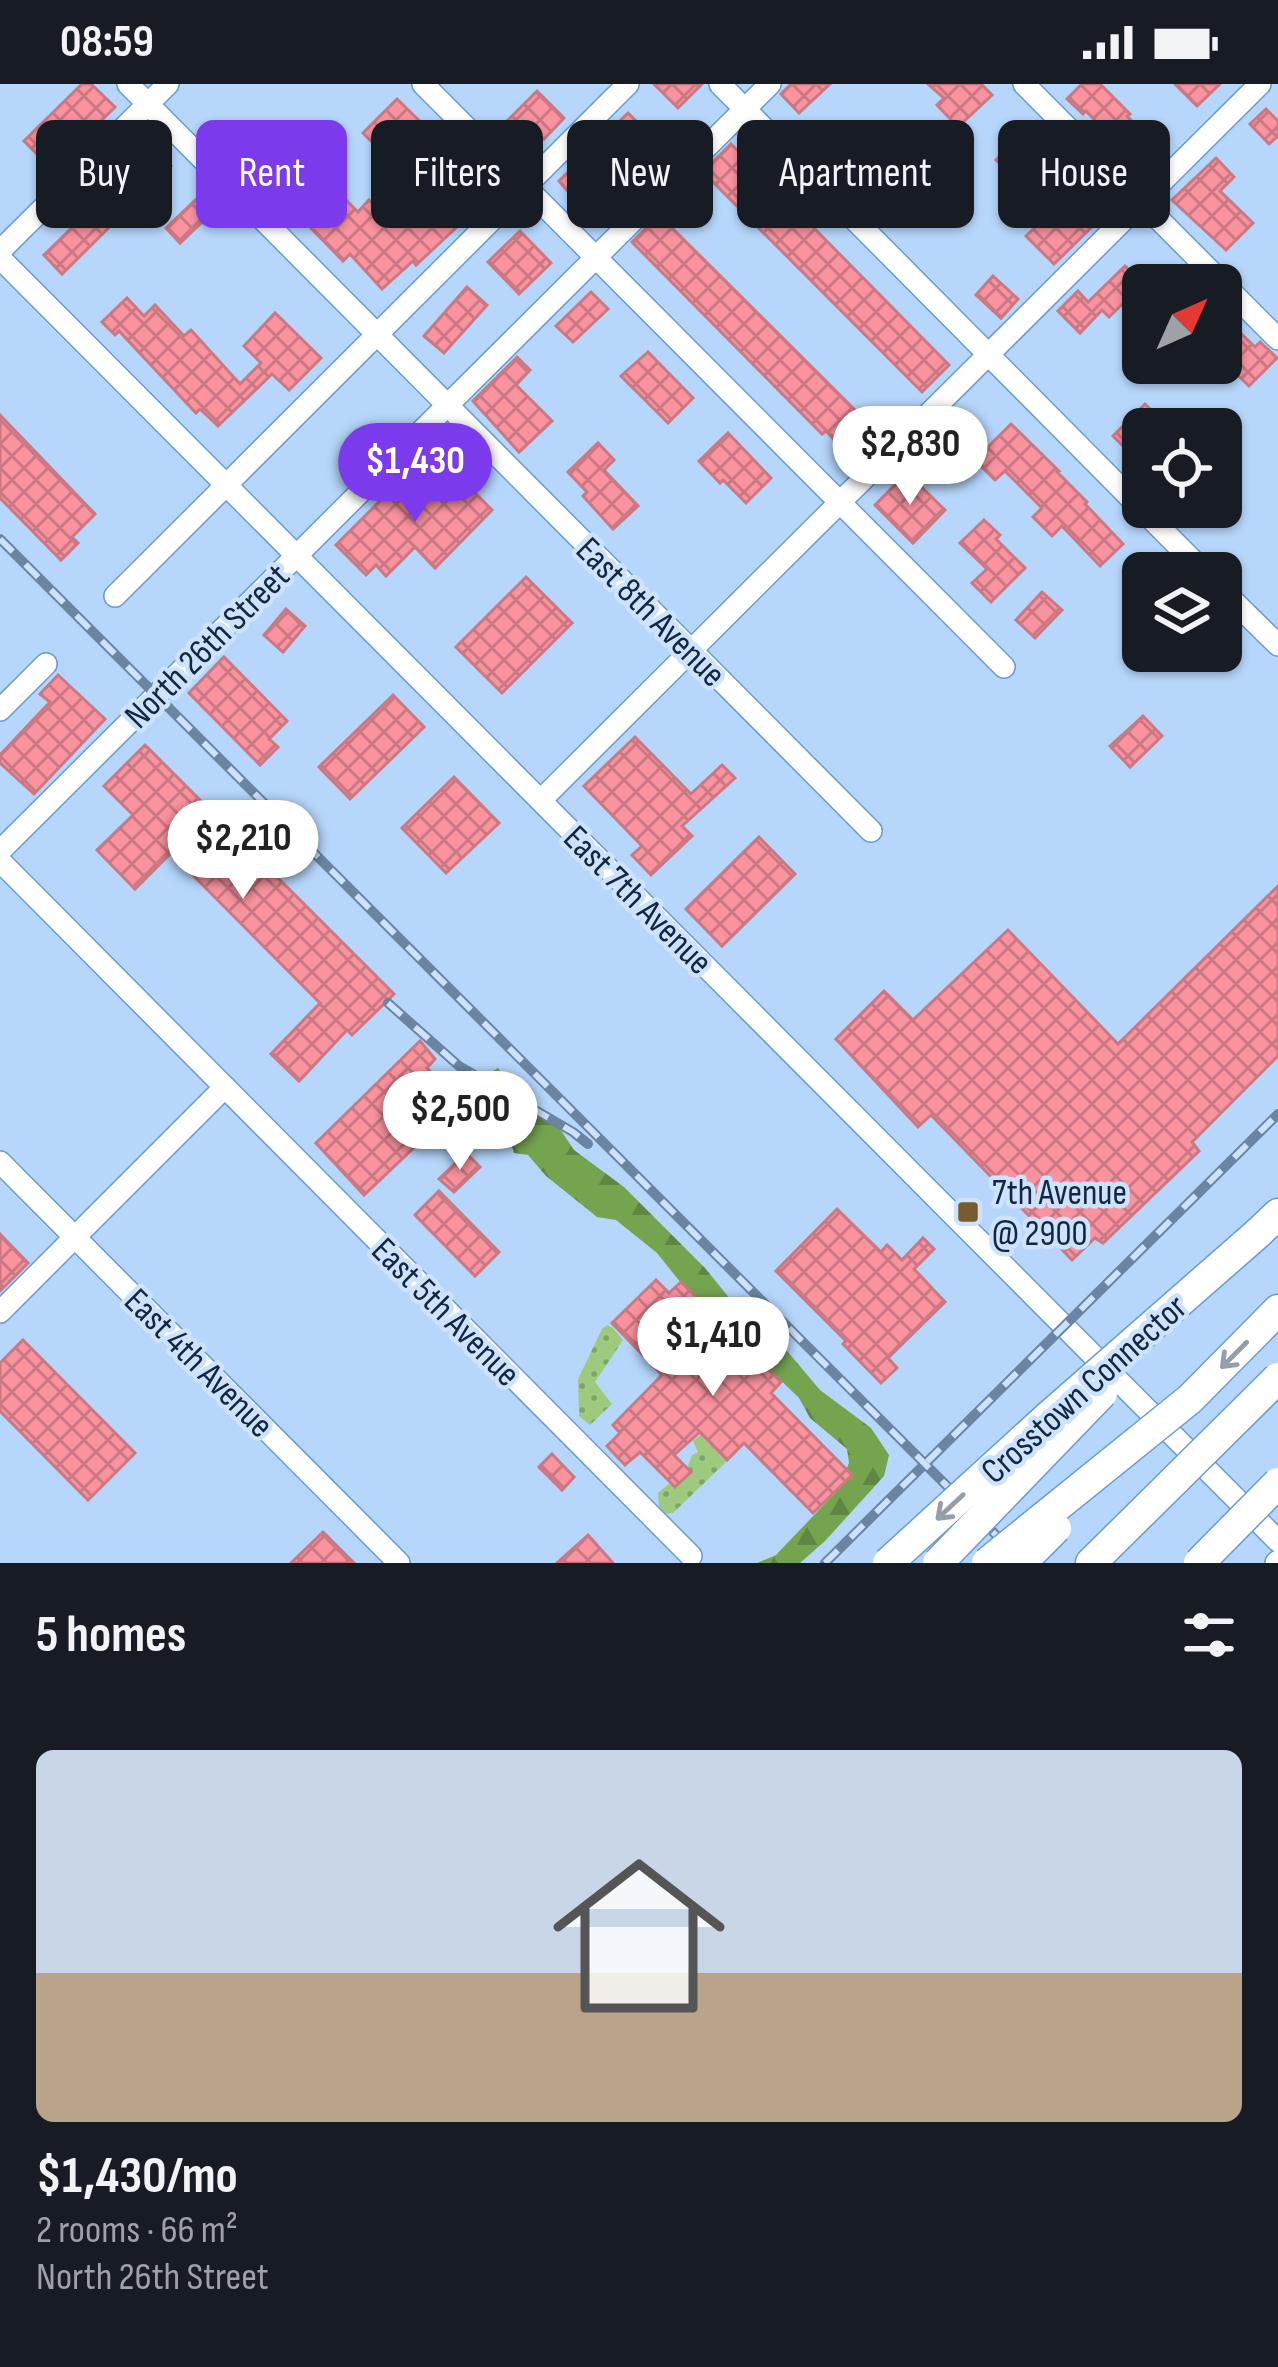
<!DOCTYPE html>
<meta charset="utf-8">
<style>
body{margin:0;font-family:"Sofia Sans Condensed",sans-serif;background:#242831;color:#f1f3f6;height:100vh;display:flex;flex-direction:column;font-size:45px;white-space:nowrap}
*{box-sizing:border-box;margin:0}
p{font-size:39px;color:#9ea1a6}
.icon{flex:none;width:66px;height:66px;fill:none;stroke:currentColor;stroke-width:2;stroke-linecap:round;stroke-linejoin:round}
.map{position:relative;height:1479px;overflow:hidden}
.sheet{display:flex;flex-direction:column;background:#171b24;flex:1}
.sheet>*{flex:none}
.top-card{position:absolute;left:36px;top:36px;width:1206px;height:108px;display:flex;gap:24px}
.needle{width:78px;rotate:45deg}
.controls{position:absolute;left:1122px;top:180px;display:grid;gap:24px}
.controls a{display:grid;place-items:center;width:120px;height:120px;border-radius:18px;background:#171b24;box-shadow:0 3px 9px #0004;font-size:60px}
.price{position:absolute;translate:-50% -102px;padding:0 27px;border-radius:42px;background:#fff;color:#222;font-size:39px;line-height:78px;filter:drop-shadow(0 3px 6px #0008)}
.price::after{content:'';position:absolute;left:50%;top:72px;width:36px;height:27px;margin-left:-18px;background:inherit;clip-path:polygon(0 0,100% 0,50% 100%)}
.price.selected{background:#7c3aed;color:#fff}
ul{padding:0;list-style:none}
li{display:grid;align-content:center;gap:24px;height:636px;padding:0 36px}
li+li{border-top:3px solid #363941}
li span{display:grid;place-items:center;height:372px;border-radius:18px;color:#555}
li>.icon{margin-inline-start:auto}
span .icon{width:216px;height:216px;fill:#fffc;stroke-width:1}
li b{font-size:51px}
h2{display:flex;justify-content:space-between;align-items:center;height:144px;padding:0 36px;font-size:51px}
.chip{padding:0 42px;border-radius:18px;background:#171b24;box-shadow:0 3px 9px #0004;font-size:42px;line-height:108px}
.chip.selected{background:#7c3aed;color:#fff}
.status{display:flex;justify-content:space-between;align-items:center;height:84px;padding:0 60px;background:#171b24;direction:ltr}
.status svg{height:33px;fill:currentColor}
.map>svg:first-child{display:block}
.forest{fill:url(#forest-firs)}
.park{fill:url(#park-dots)}
.building{fill:url(#building-cross-hatch);stroke:#cc7882;stroke-width:3}
.lines{fill:none;stroke-linecap:round;stroke-linejoin:round}
.minor-casing{stroke:#689bd7;stroke-width:24}
.highway-casing{stroke:#689bd7;stroke-width:33}
.minor{stroke:#fff;stroke-width:21}
.highway{stroke:#fff;stroke-width:30}
.rail-casing{stroke:#6a85a4;stroke-width:10}
.rail{stroke:#cde2fc;stroke-width:6;stroke-dasharray:18;stroke-linecap:butt}
.highway-bridge-casing{stroke:#689bd7;stroke-width:33;stroke-linecap:butt}
.highway-bridge{stroke:#fff;stroke-width:30}
.oneway{stroke:#949ea9}
.poi-dot{fill:#7a5b30;stroke:#cde2fc;stroke-width:4.5}
.labels{text-anchor:middle;stroke-width:9;stroke-linejoin:round;paint-order:stroke}
.street-label{font-size:36px;fill:#12273f;stroke:#cde2fc}
.poi-label{font-size:36px;fill:#12273f;stroke:#cde2fc;text-anchor:start}
</style>
<div class="status"><b>08:59</b><svg viewBox="0 0 49 12"><path d="M0 12V9h3v3zM5 12V6h3v6zM10 12V3h3v9zM15 12V0h3v12zM26 1h20v11H26zM47 4h2v5h-2z"/></svg></div>
<div class="map">
<svg width="1278" height="1479" viewBox="0 0 1278 1479">
<defs>
<pattern id="forest-firs" width="22" height="20" patternUnits="userSpaceOnUse" patternTransform="scale(3)"><rect width="22" height="20" fill="#75a44f"/><path d="M5 1l3.5 6h-7zM16 11l3.5 6h-7z" fill="#5f8643"/></pattern>
<pattern id="park-dots" width="8" height="8" patternUnits="userSpaceOnUse" patternTransform="scale(3)"><rect width="8" height="8" fill="#9eca7e"/><path d="M2 2h.1M6 6h.1" fill="none" stroke="#7fa469" stroke-width="1.8" stroke-linecap="round"/></pattern>
<pattern id="building-cross-hatch" width="8" height="8" patternUnits="userSpaceOnUse" patternTransform="scale(3)"><rect width="8" height="8" fill="#fb939f"/><path d="M0 0l8 8M0 8l8-8" fill="none" stroke="#ca7883"/></pattern>
</defs>
<rect width="100%" height="100%" fill="#b6d6fc"/>
<!-- forest -->
<polygon class="forest" points="498,984 514,1006 554,1036 574,1066 624,1103 705,1184 735,1221 766,1242 820,1306 871,1344 889,1371 884,1392 825,1457 800,1479 757,1479 776,1471 838,1406 849,1379 847,1365 810,1334 799,1314 681,1199 657,1169 616,1136 597,1133 546,1092 528,1071 514,1069 508,1050 490,1033 482,1006 487,991"/>
<!-- park -->
<g class="park">
<polygon points="607,1241 613,1244 623,1256 595,1298 612,1320 590,1341 579,1332 578,1295 602,1245"/>
<polygon points="701,1351 726,1378 673,1429 665,1430 659,1422 658,1409 670,1399 676,1404 692,1389 688,1382 692,1371 698,1368 693,1357"/>
</g>
<!-- building -->
<g class="building">
<polygon points="82,0 91,0 115,23 52,85 24,57"/>
<polygon points="654,0 702,0 678,24"/>
<polygon points="791,0 830,0 799,29 781,10"/>
<polygon points="928,0 981,0 992,11 958,43 937,21 944,14"/>
<polygon points="1082,0 1100,0 1130,30 1127,32 1160,67 1138,89 1124,74 1128,70 1111,53 1086,27 1083,30 1067,15"/>
<polygon points="1175,0 1220,0 1197,22"/>
<polygon points="537,7 564,34 544,55 534,46 524,56 506,38"/>
<polygon points="397,15 441,58 410,89 388,66 384,70 363,49"/>
<polygon points="1266,25 1278,37 1278,52 1269,60 1250,40"/>
<polygon points="628,29 649,50 580,121 559,97"/>
<polygon points="1025,46 1045,66 1016,96 996,76"/>
<polygon points="141,55 171,82 62,190 44,171 135,82 125,71"/>
<polygon points="731,60 949,281 922,308 703,88"/>
<polygon points="1216,74 1234,93 1220,107 1253,139 1226,166 1172,116"/>
<polygon points="338,108 358,128 369,116 390,137 400,128 408,136 431,113 459,141 416,181 413,177 382,205 350,170 343,177 306,139"/>
<polygon points="203,109 217,124 180,159 166,144"/>
<polygon points="1080,109 1103,132 1054,180 1026,152 1043,136 1048,141"/>
<polygon points="659,131 858,329 861,326 882,347 854,376 826,347 822,350 632,158"/>
<polygon points="520,147 551,179 519,210 488,178"/>
<polygon points="1125,182 1143,200 1109,233 1102,226 1080,249 1058,227 1078,207 1088,218"/>
<polygon points="993,192 1018,215 1001,234 976,211"/>
<polygon points="467,203 487,221 444,269 424,252"/>
<polygon points="591,208 608,225 573,258 556,242"/>
<polygon points="127,214 144,232 155,221 184,252 191,246 240,300 261,279 244,262 275,229 321,274 289,306 272,290 218,342 200,325 196,329 119,247 115,251 102,238"/>
<polygon points="1231,240 1255,263 1260,258 1277,274 1249,302 1221,275 1221,250"/>
<polygon points="648,268 693,314 668,339 621,292"/>
<polygon points="517,273 530,286 516,301 552,337 519,368 473,317"/>
<polygon points="1145,320 1170,345 1143,345 1143,360 1132,371 1113,352"/>
<polygon points="0,331 95,430 72,453 78,459 61,476 0,414"/>
<polygon points="1011,340 1059,387 1057,388 1087,418 1085,420 1123,460 1100,482 1062,442 1052,452 1033,433 1042,424 1005,387 995,396 975,376"/>
<polygon points="728,349 771,394 746,419 723,396 720,399 699,377"/>
<polygon points="598,359 614,376 604,386 638,422 613,445 583,412 587,408 568,388"/>
<polygon points="452,386 492,426 435,484 415,463 386,492 376,481 366,491 336,461 403,394 423,414"/>
<polygon points="907,389 945,426 913,459 875,421"/>
<polygon points="984,436 1000,451 996,455 1025,484 991,518 972,499 987,485 960,459"/>
<polygon points="526,493 572,539 502,609 456,563"/>
<polygon points="1042,508 1062,526 1035,554 1016,536"/>
<polygon points="286,525 305,542 283,568 264,551"/>
<polygon points="224,573 287,637 269,655 278,663 260,681 189,609"/>
<polygon points="58,591 105,635 34,710 0,679 0,671 50,618 40,610"/>
<polygon points="393,611 424,643 350,715 319,683"/>
<polygon points="1143,632 1162,652 1130,683 1110,662"/>
<polygon points="635,653 691,710 722,681 735,694 682,742 692,752 651,791 632,771 642,762 584,702"/>
<polygon points="145,661 394,910 352,951 347,946 299,997 271,970 320,919 171,769 135,805 97,766 133,731 104,702"/>
<polygon points="454,693 499,739 446,789 402,744"/>
<polygon points="759,753 795,790 722,862 686,825"/>
<polygon points="1278,802 1278,972 1192,1058 1199,1067 1103,1159 1095,1154 1072,1176 931,1031 918,1043 836,955 884,907 913,936 1008,846 1118,960"/>
<polygon points="420,957 435,975 427,984 460,1020 364,1111 316,1059"/>
<polygon points="466,1069 480,1083 454,1108 439,1095"/>
<polygon points="439,1107 499,1168 475,1192 415,1131"/>
<polygon points="837,1125 881,1168 887,1161 902,1176 923,1154 934,1165 914,1185 945,1218 888,1274 897,1284 881,1299 843,1260 846,1257 776,1187"/>
<polygon points="0,1150 28,1179 0,1207"/>
<polygon points="656,1196 669,1209 681,1198 781,1298 771,1309 852,1391 813,1429 744,1359 727,1376 700,1348 674,1371 691,1388 675,1403 640,1368 625,1381 607,1362 620,1349 613,1341 662,1291 612,1239"/>
<polygon points="23,1256 135,1369 88,1416 0,1327 0,1279"/>
<polygon points="552,1370 574,1393 562,1406 539,1383"/>
<polygon points="323,1448 354,1479 291,1479"/>
<polygon points="588,1451 613,1479 557,1479"/>
</g>
<g class="lines">
<!-- minor casing -->
<g class="minor-casing">
<g id="minor">
<polyline points="128,0 871,747"/>
<polyline points="423,0 1004,583"/>
<polyline points="720,0 1205,489"/>
<polyline points="1024,0 1278,255"/>
<polyline points="0,167 168,0"/>
<polyline points="0,174 1278,1457"/>
<polyline points="1221,505 1278,561"/>
<polyline points="115,512 628,0"/>
<polyline points="0,626 46,580"/>
<polyline points="541,716 1260,0"/>
<polyline points="0,767 770,0"/>
<polyline points="0,777 691,1472"/>
<polyline points="0,1078 399,1479"/>
<polyline points="0,1228 225,1003"/>
<polyline points="1276,1479 1278,1477"/>
</g>
</g>
<!-- highway casing -->
<g class="highway-casing">
<g id="highway">
<polyline points="1257,1150 1278,1130"/>
<polyline points="1190,1315 1278,1226"/>
<polyline points="1091,1479 1177,1394"/>
</g>
</g>
<!-- minor -->
<use href="#minor" class="minor"/>
<!-- highway -->
<use href="#highway" class="highway"/>
<!-- rail casing -->
<g class="rail-casing">
<g id="rail">
<polyline points="0,455 1024,1479"/>
<polyline points="388,919 459,982 573,1048 588,1060"/>
<polyline points="825,1479 1278,1030"/>
</g>
</g>
<!-- rail -->
<use href="#rail" class="rail"/>
<!-- highway-bridge casing -->
<g class="highway-bridge-casing">
<g id="highway-bridge">
<polyline points="1177,1394 1278,1294"/>
<polyline points="888,1479 1048,1333 1257,1150"/>
<polyline points="938,1479 1102,1309"/>
<polyline points="987,1479 1190,1315"/>
<polyline points="1021,1479 1056,1444"/>
<polyline points="1199,1479 1278,1399"/>
</g>
</g>
<!-- highway-bridge -->
<use href="#highway-bridge" class="highway-bridge"/>
</g>
<!-- one-way arrows -->
<defs><path id="oneway-shaft" d="M-6 0H5M1.5-3L5.5 0L1.5 3" fill="none" stroke-width="1.6" stroke-linecap="round" stroke-linejoin="round" transform="scale(3)"/></defs>
<g class="oneway">
<use href="#oneway-shaft" transform="translate(1234 1271) rotate(135)"/>
<use href="#oneway-shaft" transform="translate(950 1423) rotate(137)"/>
</g>
<!-- markers -->
<rect class="poi-dot" x="956" y="1116" width="24" height="24" rx="6"/>
<g class="labels">
<!-- street labels -->
<g class="street-label">
<text transform="translate(652 527) rotate(45)" y="13">East 8th Avenue</text>
<text transform="translate(206 561) rotate(-45)" y="13">North 26th Street</text>
<text transform="translate(639 815) rotate(45)" y="13">East 7th Avenue</text>
<text transform="translate(447 1227) rotate(45)" y="13">East 5th Avenue</text>
<text transform="translate(200 1278) rotate(45)" y="13">East 4th Avenue</text>
<text transform="translate(1083 1304) rotate(-42)" y="13">Crosstown Connector</text>
</g>
<!-- poi labels -->
<g class="poi-label">
<text x="992" y="1120">7th Avenue<tspan x="992" dy="41">@ 2900</tspan></text>
</g>
</g>
</svg>
<div class="controls">
<a><svg class="needle" viewBox="-14 -14 28 28"><path d="M0-13l5 13h-10z" fill="#e53935"/><path d="M0 13l5-13h-10z" fill="#9ea1a6"/></svg></a>
<a><svg class="icon" aria-label="locate" viewBox="0 0 24 24"><circle cx="12" cy="12" r="6"/><path d="M12 2v4M12 18v4M2 12h4M18 12h4"/></svg></a>
<a><svg class="icon" aria-label="layers" viewBox="0 0 24 24"><path d="M12 4l9 5-9 5-9-5zM3 14l9 5 9-5"/></svg></a>
</div>
<b class="price" style="left:910px;top:424px">$2,830</b>
<b class="price selected" style="left:415px;top:441px">$1,430</b>
<b class="price" style="left:243px;top:818px">$2,210</b>
<b class="price" style="left:460px;top:1089px">$2,500</b>
<b class="price" style="left:713px;top:1315px">$1,410</b>
<div class="top-card">
<a class="chip">Buy</a>
<a class="chip selected">Rent</a>
<a class="chip">Filters</a>
<a class="chip">New</a>
<a class="chip">Apartment</a>
<a class="chip">House</a>
</div>
</div>
<section class="sheet">
<h2>5 homes<svg class="icon" aria-label="filters" viewBox="0 0 24 24"><path d="M4 7h16M4 17h16"/><circle cx="9" cy="7" r="2"/><circle cx="15" cy="17" r="2"/></svg></h2>
<ul>
<li><span style="background:linear-gradient(#c9d6e8 60%,#b9a48a 0)"><svg class="icon" aria-label="home" viewBox="0 0 24 24"><path d="M3 11l9-7 9 7M6 9v11h12V9"/></svg></span><div><b>$1,430/mo</b><p>2 rooms · 66 m²</p><p>North 26th Street</p></div></li>
</ul>
</section>
